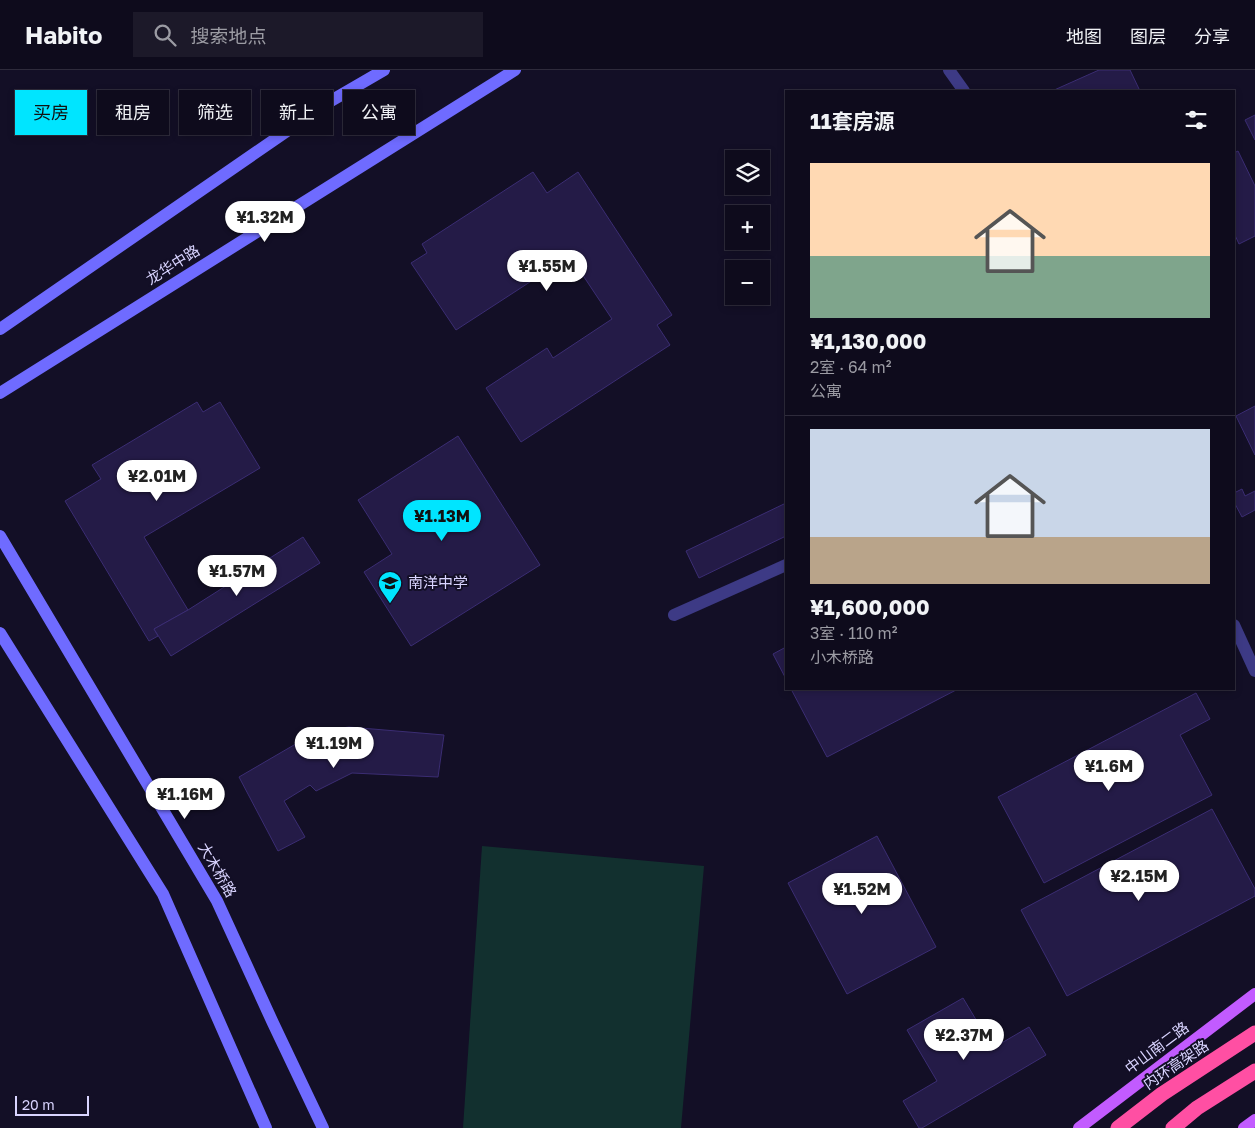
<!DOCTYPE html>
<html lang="zh">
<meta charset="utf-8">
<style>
body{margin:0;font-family:"Golos Text","Noto Sans SC",sans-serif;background:#1c1929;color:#f1f3f6;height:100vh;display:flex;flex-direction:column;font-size:19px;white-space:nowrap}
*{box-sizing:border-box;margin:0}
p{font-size:16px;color:#9b9ba3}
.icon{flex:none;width:28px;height:28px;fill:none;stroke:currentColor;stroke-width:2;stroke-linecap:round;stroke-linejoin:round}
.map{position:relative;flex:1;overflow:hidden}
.details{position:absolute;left:785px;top:20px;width:450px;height:600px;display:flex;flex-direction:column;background:#0e0b1c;border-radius:0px;box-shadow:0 2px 8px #0003,0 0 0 1px #2e2b3b}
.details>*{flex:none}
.hud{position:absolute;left:15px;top:20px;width:475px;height:45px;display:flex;gap:10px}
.buttons{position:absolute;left:725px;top:80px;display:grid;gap:10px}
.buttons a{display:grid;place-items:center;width:45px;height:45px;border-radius:0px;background:#0e0b1c;box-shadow:0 2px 8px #0003,0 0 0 1px #2e2b3b;font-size:25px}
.scale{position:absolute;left:15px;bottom:12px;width:74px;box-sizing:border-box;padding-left:5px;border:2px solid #d9d4ff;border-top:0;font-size:14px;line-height:18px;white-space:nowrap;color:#d9d4ff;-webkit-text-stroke:4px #130f26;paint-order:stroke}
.price{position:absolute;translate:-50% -42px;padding:0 11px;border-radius:18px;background:#fff;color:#222;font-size:16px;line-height:32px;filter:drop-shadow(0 1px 2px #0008)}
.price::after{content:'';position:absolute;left:50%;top:30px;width:15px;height:11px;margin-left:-8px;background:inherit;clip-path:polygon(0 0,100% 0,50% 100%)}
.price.selected{background:#00e5ff;color:#111}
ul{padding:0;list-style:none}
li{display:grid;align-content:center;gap:10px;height:265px;padding:0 25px}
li+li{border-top:1px solid #2e2b3b}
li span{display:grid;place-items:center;height:155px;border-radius:0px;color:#555}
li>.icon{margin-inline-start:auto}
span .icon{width:90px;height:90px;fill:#fffc;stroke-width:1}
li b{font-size:21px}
h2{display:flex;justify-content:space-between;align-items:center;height:60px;padding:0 25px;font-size:21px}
.chip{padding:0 18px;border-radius:0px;background:#0e0b1c;box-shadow:0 2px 8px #0003,0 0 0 1px #2e2b3b;font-size:18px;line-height:45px}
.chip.selected{background:#00e5ff;color:#111}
header{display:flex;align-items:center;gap:30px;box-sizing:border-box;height:70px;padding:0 25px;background:#0e0b1c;border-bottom:1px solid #2e2b3b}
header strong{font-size:24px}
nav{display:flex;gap:28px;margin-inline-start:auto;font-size:18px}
.search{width:350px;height:45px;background:#1c1929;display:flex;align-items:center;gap:12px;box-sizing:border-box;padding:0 18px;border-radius:0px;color:#9b9ba3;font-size:19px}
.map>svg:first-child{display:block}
.green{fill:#12302f}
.building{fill:#241b47;stroke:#3b2d73}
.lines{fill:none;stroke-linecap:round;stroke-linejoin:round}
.lane{stroke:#3d3a85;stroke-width:12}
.street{stroke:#3d3a85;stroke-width:12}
.secondary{stroke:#6f6bff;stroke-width:12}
.primary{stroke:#c25bff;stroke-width:12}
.highway{stroke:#ff4fa3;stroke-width:15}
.labels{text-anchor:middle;stroke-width:4;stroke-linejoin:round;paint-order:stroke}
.street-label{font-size:15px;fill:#d9d4ff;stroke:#130f26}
.poi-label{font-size:15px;fill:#d9d4ff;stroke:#130f26;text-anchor:start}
</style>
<header>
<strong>Habito</strong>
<div class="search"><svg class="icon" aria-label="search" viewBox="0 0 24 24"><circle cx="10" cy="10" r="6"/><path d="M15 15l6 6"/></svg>搜索地点</div>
<nav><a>地图</a><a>图层</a><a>分享</a></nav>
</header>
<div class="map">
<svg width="1255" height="1058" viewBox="0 0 1255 1058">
<rect width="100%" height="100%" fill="#130f26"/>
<!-- green -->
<polygon class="green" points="482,776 704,796 681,1058 463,1058"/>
<!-- building -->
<g class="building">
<polygon points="1099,0 1130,0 1140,21 1052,21"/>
<polygon points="1255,45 1255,70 1245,50"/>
<polygon points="1238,81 1255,116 1255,166 1239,174 1234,163 1234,83"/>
<polygon points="533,102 547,123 578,102 672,245 657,255 670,275 521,372 486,318 547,278 553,288 612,249 570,186 456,260 411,193 427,183 422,174"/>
<polygon points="197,332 203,342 220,332 260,398 144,467 188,540 154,559 158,566 149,571 65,431 101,409 92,395"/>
<polygon points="1255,336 1255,385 1236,346"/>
<polygon points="458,366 540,495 411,576 364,502 392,484 358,430"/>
<polygon points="1242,419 1245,426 1255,421 1255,440 1242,447 1234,432 1234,423"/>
<polygon points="786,433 786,466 699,508 686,481"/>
<polygon points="303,467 320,493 171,586 154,559 188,540"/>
<polygon points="786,577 786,609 773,584"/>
<polygon points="791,619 958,619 827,687"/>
<polygon points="1196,623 1210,649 1180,665 1212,725 1044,813 998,727"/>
<polygon points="349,657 444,665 438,707 352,703 316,721 310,715 284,731 305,767 278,781 239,707 318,661"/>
<polygon points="1212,739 1255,819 1255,826 1067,926 1021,840"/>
<polygon points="877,766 936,877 847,924 788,813"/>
<polygon points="963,928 993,978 1029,957 1046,985 922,1058 919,1058 903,1031 937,1011 907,960"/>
</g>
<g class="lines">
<!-- lane -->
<polyline class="lane" points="674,545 786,495"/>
<!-- street -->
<g class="street">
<polyline points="949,0 964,21"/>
<polyline points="1234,555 1255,601"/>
</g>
<!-- secondary -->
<g class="secondary">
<polyline points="0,259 329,32 384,0"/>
<polyline points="0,323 515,0"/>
<polyline points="0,466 217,831 273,953 323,1058"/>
<polyline points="0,563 163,824 266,1058"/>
</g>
<!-- primary -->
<g class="primary">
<polyline points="1079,1058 1255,924"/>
<polyline points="1244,1058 1255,1050"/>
</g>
<!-- highway -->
<g class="highway">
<polyline points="1118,1058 1162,1024 1255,963"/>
<polyline points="1173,1058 1197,1038 1255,1001"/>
</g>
</g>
<!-- icons -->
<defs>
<g id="school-pin" transform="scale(1.25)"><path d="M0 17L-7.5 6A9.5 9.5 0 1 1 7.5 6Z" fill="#00e5ff" stroke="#130f26"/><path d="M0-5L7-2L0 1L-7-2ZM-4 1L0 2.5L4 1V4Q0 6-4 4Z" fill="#111"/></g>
</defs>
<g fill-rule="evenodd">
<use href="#school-pin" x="390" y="513"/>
</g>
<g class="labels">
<!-- street labels -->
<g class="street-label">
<text transform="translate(173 195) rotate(-32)" y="5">龙华中路</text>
<text transform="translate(217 800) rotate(60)" y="5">大木桥路</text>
<text transform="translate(1157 978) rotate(-37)" y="5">中山南二路</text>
<text transform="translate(1176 995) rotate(-34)" y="5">内环高架路</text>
</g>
<!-- poi labels -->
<g class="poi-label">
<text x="408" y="518">南洋中学</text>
</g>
</g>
</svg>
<div class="buttons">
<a><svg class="icon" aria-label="layers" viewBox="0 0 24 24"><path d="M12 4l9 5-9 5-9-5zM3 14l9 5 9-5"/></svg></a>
<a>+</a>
<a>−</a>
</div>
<div class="scale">20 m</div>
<b class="price" style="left:265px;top:173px">¥1.32M</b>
<b class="price" style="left:547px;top:222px">¥1.55M</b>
<b class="price" style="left:157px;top:432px">¥2.01M</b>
<b class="price selected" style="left:442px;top:472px">¥1.13M</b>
<b class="price" style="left:237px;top:527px">¥1.57M</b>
<b class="price" style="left:334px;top:699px">¥1.19M</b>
<b class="price" style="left:1109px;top:722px">¥1.6M</b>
<b class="price" style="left:185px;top:750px">¥1.16M</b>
<b class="price" style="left:1139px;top:832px">¥2.15M</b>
<b class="price" style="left:862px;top:845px">¥1.52M</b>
<b class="price" style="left:964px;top:991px">¥2.37M</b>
<div class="hud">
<a class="chip selected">买房</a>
<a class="chip">租房</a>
<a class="chip">筛选</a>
<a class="chip">新上</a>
<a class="chip">公寓</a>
</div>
<section class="details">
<h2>11套房源<svg class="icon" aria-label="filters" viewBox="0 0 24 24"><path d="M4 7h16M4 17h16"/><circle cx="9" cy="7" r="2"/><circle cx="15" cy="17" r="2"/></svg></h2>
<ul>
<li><span style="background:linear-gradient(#ffd9b3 60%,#7fa58c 0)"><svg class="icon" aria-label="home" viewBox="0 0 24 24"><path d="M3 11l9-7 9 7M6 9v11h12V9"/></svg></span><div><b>¥1,130,000</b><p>2室 · 64 m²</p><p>公寓</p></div></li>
<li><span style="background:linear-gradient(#c9d6e8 70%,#b9a48a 0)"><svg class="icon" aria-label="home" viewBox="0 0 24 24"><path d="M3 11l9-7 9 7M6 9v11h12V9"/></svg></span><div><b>¥1,600,000</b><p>3室 · 110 m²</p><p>小木桥路</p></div></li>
</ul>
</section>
</div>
